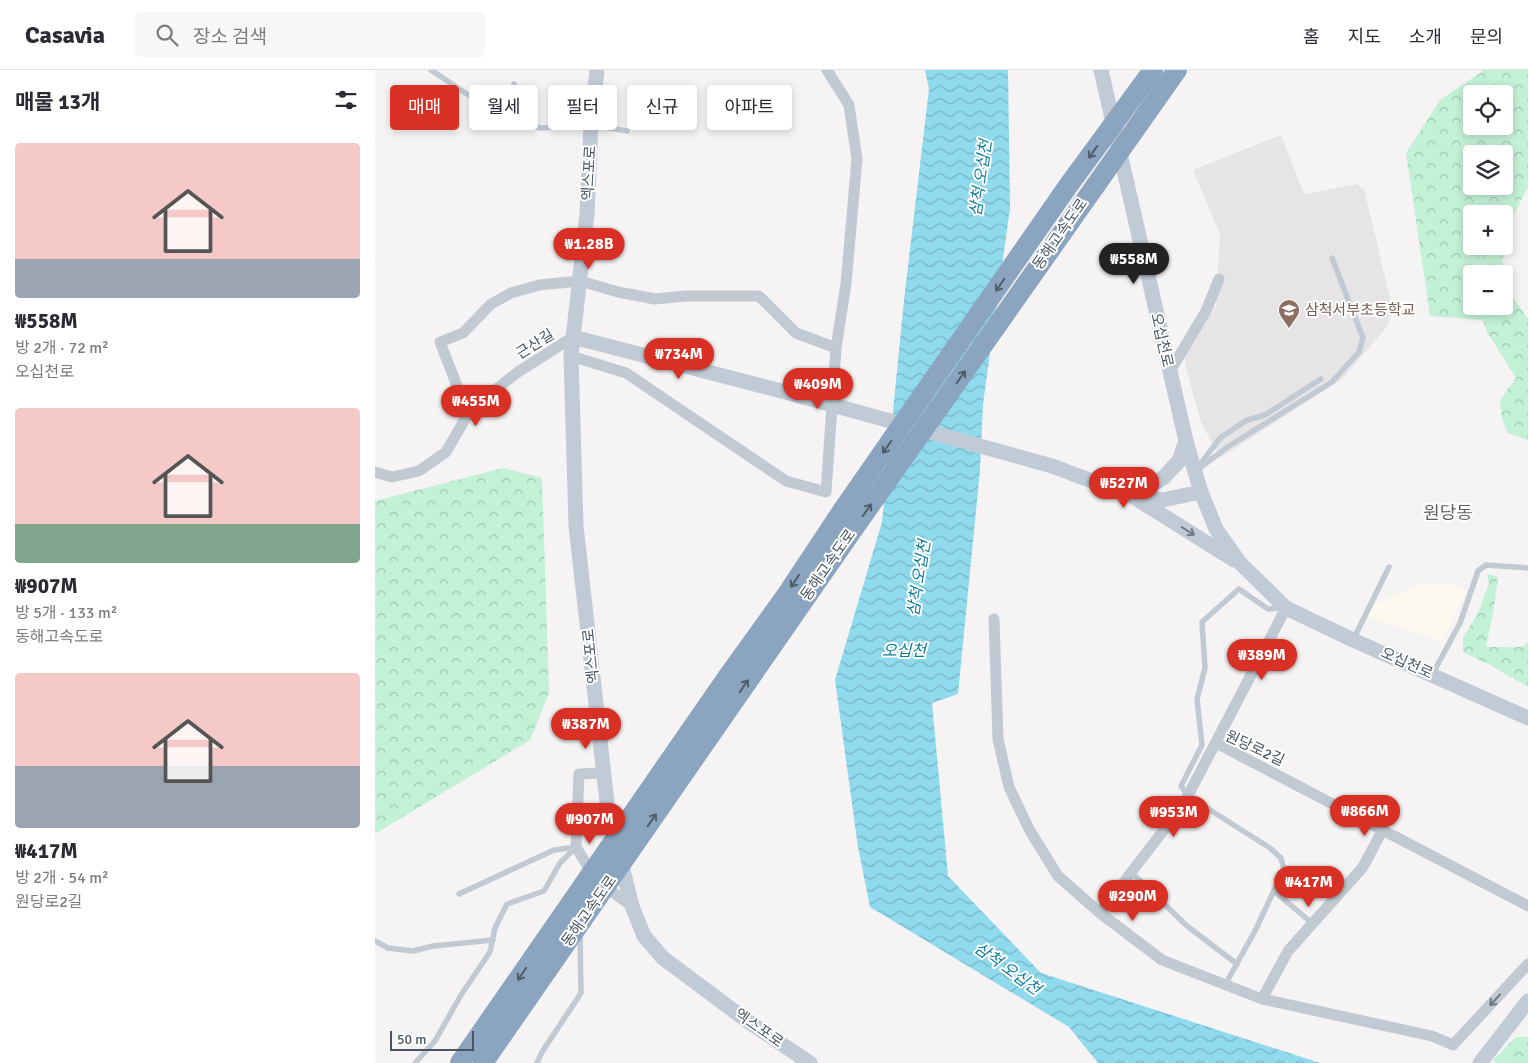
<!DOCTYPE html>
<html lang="ko">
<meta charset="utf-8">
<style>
body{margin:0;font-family:Signika,"Noto Sans KR",sans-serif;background:#f7f7f7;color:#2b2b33;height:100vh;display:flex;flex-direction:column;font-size:19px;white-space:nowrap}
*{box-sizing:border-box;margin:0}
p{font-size:16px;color:#7c7c81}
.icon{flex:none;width:28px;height:28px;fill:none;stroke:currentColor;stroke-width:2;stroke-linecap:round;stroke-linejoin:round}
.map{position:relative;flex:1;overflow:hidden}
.side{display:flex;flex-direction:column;background:#fff;width:375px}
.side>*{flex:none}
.top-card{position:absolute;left:15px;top:15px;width:475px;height:45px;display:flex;gap:10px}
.tools{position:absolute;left:1088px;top:15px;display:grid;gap:10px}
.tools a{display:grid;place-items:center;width:50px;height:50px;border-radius:5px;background:#fff;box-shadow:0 2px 8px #0003;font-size:25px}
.scale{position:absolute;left:15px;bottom:12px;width:84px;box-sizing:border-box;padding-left:5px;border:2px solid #4a5661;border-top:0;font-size:14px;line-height:18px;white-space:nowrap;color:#4a5661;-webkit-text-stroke:4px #fff;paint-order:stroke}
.price{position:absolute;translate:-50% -42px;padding:0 11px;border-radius:18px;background:#d93025;color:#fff;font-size:16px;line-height:32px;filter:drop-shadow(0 1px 2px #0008)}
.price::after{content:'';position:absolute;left:50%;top:30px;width:15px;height:11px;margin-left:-8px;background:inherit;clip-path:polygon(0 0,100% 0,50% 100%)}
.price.active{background:#222;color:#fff}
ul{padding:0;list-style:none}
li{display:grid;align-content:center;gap:10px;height:265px;padding:0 15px}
li span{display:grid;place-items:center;height:155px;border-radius:5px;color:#555}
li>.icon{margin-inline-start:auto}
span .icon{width:90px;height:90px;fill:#fffc;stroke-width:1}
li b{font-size:21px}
h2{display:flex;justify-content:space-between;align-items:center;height:60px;padding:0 15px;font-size:21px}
.chip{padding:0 18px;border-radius:5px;background:#fff;box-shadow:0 2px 8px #0003;font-size:18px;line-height:45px}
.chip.active{background:#d93025;color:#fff}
header{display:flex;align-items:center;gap:30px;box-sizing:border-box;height:70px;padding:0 25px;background:#fff;border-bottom:1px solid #e1e1e2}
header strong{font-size:24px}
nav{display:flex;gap:28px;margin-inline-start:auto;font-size:18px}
.search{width:350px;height:45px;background:#f7f7f7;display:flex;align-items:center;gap:12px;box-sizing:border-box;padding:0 18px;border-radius:5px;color:#7c7c81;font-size:19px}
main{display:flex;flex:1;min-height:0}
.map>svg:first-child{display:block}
.commercial{fill:#fdf9ef}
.education{fill:#e6e4e5}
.forest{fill:url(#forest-crowns);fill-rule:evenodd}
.water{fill:url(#water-waves)}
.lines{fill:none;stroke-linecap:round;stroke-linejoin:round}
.lane{stroke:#c1cad2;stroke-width:5.5}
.street{stroke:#c1cad2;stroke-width:11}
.secondary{stroke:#c1cbd6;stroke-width:15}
.highway{stroke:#8ba5c1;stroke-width:20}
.oneway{stroke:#505e6b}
.oneway2{stroke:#6e7984}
.oneway3{stroke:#6e7983}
.labels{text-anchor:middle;stroke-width:4;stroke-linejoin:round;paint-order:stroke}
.street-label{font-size:15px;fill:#4a5661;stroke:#fff}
.education-label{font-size:15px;fill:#785e54;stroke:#fff;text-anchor:start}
.water-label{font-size:16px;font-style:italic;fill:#0c7c9b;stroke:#fff}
.quarter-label{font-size:18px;fill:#5f6368;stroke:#fff}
</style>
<header>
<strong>Casavia</strong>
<div class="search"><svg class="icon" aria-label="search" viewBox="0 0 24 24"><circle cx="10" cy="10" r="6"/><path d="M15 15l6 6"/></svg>장소 검색</div>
<nav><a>홈</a><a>지도</a><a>소개</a><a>문의</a></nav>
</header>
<main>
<section class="side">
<h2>매물 13개<svg class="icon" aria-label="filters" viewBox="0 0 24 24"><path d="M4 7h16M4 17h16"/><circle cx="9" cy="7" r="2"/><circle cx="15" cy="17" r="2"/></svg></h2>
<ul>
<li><span style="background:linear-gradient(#f6c9c9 75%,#9aa5b1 0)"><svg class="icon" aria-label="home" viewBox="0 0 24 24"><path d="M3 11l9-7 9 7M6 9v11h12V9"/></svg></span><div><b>₩558M</b><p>방 2개 · 72 m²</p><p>오십천로</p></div></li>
<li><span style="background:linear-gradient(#f6c9c9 75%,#7fa58c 0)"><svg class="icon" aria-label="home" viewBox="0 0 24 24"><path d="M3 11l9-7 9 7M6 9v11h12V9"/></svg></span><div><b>₩907M</b><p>방 5개 · 133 m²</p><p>동해고속도로</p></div></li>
<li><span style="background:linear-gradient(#f6c9c9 60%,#9aa5b1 0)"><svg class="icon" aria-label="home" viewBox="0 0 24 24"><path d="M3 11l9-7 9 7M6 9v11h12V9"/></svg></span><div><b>₩417M</b><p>방 2개 · 54 m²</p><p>원당로2길</p></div></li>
</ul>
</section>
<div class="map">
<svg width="1153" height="993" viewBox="0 0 1153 993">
<defs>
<pattern id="forest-crowns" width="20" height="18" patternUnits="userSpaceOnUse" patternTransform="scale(1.25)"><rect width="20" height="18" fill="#c3f1d5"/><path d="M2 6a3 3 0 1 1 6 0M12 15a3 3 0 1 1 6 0" fill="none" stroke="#a0c6b0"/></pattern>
<pattern id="water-waves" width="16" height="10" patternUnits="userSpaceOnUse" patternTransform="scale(1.25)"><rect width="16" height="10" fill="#90daee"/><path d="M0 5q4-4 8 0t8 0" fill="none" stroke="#78b4c4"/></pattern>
</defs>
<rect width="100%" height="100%" fill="#f5f3f3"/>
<!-- commercial -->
<polygon class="commercial" points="1047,513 1074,513 1091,521 1067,571 993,547 999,535"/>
<!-- education -->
<polygon class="education" points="906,65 929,124 982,114 989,119 1018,240 1011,258 967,309 845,388 826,352 810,295 810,285 841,236 845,164 818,100"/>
<!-- forest -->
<g class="forest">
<path d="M1107,0H1153V117L1137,148L1127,191L1137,226L1153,249V370L1133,363L1127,349L1125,330L1141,308L1112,262L1108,250L1055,246L1031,83L1065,30L1108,1ZM1096,24H1129V56H1096ZM1096,84H1129V116H1096ZM1096,144H1129V176H1096ZM1096,204H1129V236H1096Z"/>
<polygon points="128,398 167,408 174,623 155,670 0,764 0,431"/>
<polygon points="1114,504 1123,507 1119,537 1111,577 1147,577 1153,573 1153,617 1115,595 1088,582 1088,568 1104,541 1114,513 1112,506"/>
<polygon points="1141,967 1153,967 1153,993 1123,993 1117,991"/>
</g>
<!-- water -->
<polygon class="water" points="550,0 633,0 635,138 608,334 605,400 583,624 557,633 573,806 666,903 945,993 723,993 694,957 495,837 483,777 460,610 507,452 529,230 554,19"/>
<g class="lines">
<!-- lane -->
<g class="lane">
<polyline points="56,0 129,49 166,58 216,55 252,61"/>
<polyline points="124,45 139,14"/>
<polyline points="824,396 845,368 872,350 890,345 946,309"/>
<polyline points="822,400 854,376 957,312 984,282 988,268 957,188"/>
<polyline points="978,570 1014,497"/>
<polyline points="1057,605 1085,553 1103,501 1111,495 1153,498"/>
<polyline points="756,802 812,856 862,894"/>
<polyline points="899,821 938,854"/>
<polyline points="84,824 179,780 201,777"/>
<polyline points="0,871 13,878 38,881 58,876 118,870"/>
<polyline points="850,915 880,861 909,799 906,788 895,778 813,726 806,716 827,675 822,629 830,598 827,552 864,519 893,539 908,538"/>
<polyline points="40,993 60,971 86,925 115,882 120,858 132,834 169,821 185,793 201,777"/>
<polyline points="162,993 167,982 206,923 205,863"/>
</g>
<!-- street -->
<g class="street">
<polyline points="196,286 251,303 411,411 451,422 461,278 471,214 482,89 474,35 452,0"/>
<polyline points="794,303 831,241 844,209"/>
<polyline points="93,344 65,272 88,263 116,234 136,223 164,215 205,211 243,222 280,229 311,226 384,226 421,263 461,278"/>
<polyline points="0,402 17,407 44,401 71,382 93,344 120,320 143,302 198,267"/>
<polyline points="619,549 623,669 634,717 655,761 683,806 725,843 787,890 887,929 1057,966 1078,975 1153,894"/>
<polyline points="841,673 1153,836"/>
<polyline points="229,703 204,704 201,777 221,810 257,836"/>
<polyline points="725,843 808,735 911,538"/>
<polyline points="887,929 913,881 988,797 1007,761"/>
</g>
<!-- secondary -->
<g class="secondary">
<polyline points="222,0 216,55 212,144 196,286 201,456 233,741 257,836 269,866 288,888 371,950 435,993"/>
<polyline points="726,0 811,371 826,422 841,459 865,493 911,538 978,570 1153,648"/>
<polyline points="198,267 418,324 677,396 757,426 787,430 826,422"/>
<polyline points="811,371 804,391 788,408 757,426 859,490"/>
<polyline points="1105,993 1153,931"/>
</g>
<!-- highway -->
<g class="highway">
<polyline points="85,993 351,609 412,524 467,441 693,116 778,0"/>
<polyline points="108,993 477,461 802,0"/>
</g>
</g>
<!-- one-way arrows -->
<defs><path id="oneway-shaft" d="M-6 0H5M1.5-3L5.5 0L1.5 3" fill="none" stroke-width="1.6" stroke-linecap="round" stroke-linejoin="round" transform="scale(1.25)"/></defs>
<g class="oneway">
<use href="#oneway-shaft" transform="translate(718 82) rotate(126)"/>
<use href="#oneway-shaft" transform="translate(625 215) rotate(125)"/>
<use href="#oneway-shaft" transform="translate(586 307) rotate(-55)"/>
<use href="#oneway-shaft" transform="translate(512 377) rotate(125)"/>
<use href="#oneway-shaft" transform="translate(492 440) rotate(-55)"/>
<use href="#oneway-shaft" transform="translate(420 511) rotate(124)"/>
<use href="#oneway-shaft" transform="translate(369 616) rotate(-55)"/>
<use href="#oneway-shaft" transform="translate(277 750) rotate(-55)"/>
<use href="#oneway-shaft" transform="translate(147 904) rotate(124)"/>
</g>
<use class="oneway2" href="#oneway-shaft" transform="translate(813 461) rotate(32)"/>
<use class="oneway3" href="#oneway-shaft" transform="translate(1120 930) rotate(133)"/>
<!-- icons -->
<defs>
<g id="school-pin" transform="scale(1.125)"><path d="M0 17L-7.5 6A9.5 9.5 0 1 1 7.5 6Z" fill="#8d6e63" stroke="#fff"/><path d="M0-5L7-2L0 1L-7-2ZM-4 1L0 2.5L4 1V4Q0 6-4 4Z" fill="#fff"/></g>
</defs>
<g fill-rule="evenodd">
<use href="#school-pin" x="914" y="240"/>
</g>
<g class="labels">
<!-- street labels -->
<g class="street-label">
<text transform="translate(214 103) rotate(-87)" y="5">엑스포로</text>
<text transform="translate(685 164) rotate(-55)" y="5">동해고속도로</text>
<text transform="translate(787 270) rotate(77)" y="5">오십천로</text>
<text transform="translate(160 274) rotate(-32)" y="5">근산길</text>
<text transform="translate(453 495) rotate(-55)" y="5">동해고속도로</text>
<text transform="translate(216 586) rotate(-96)" y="5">엑스포로</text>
<text transform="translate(1032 593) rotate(24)" y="5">오십천로</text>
<text transform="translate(880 678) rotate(25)" y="5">원당로2길</text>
<text transform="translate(214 841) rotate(-55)" y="5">동해고속도로</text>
<text transform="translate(384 958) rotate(35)" y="5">엑스포로</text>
</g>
<!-- education labels -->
<g class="education-label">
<text x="930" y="245">삼척서부초등학교</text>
</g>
<!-- water labels -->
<g class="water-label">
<text transform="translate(605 108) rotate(-82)" y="6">삼척 오십천</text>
<text transform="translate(543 508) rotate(-81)" y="6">삼척 오십천</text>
<text x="529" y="586">오십천</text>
<text transform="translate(633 898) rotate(36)" y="6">삼척 오십천</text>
</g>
<!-- quarter labels -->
<g class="quarter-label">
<text x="1073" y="449">원당동</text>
</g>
</g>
</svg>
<div class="tools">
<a><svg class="icon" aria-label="locate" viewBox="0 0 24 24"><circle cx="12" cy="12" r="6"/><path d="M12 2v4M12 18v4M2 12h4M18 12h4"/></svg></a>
<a><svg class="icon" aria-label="layers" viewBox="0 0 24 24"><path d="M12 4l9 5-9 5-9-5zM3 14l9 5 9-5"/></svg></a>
<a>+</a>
<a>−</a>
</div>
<div class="scale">50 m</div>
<b class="price" style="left:214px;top:200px">₩1.28B</b>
<b class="price active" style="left:759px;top:215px">₩558M</b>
<b class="price" style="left:304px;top:310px">₩734M</b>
<b class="price" style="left:443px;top:340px">₩409M</b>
<b class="price" style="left:101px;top:357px">₩455M</b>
<b class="price" style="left:749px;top:439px">₩527M</b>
<b class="price" style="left:887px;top:611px">₩389M</b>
<b class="price" style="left:211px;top:680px">₩387M</b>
<b class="price" style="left:990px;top:767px">₩866M</b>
<b class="price" style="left:799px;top:768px">₩953M</b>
<b class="price" style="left:215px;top:775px">₩907M</b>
<b class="price" style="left:934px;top:838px">₩417M</b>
<b class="price" style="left:758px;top:852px">₩290M</b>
<div class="top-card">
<a class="chip active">매매</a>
<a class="chip">월세</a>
<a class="chip">필터</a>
<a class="chip">신규</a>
<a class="chip">아파트</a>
</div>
</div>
</main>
